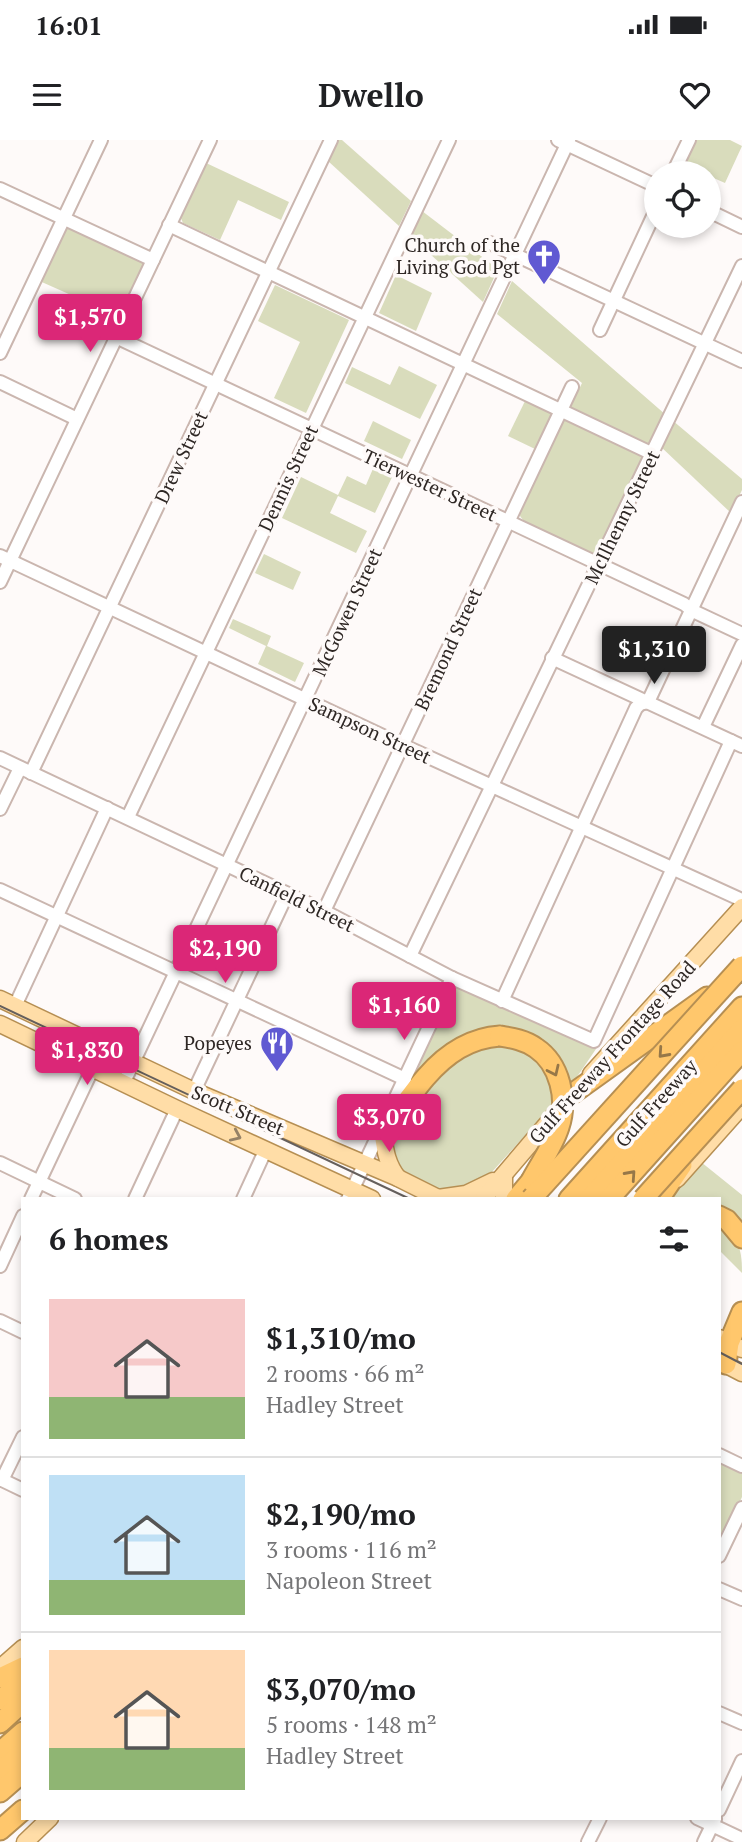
<!DOCTYPE html>
<meta charset="utf-8">
<style>
body{margin:0;font-family:"PT Serif",serif;background:#f6f6f6;color:#202124;height:100vh;display:flex;flex-direction:column;font-size:26px;white-space:nowrap}
*{box-sizing:border-box;margin:0}
p{font-size:23px;color:#757577}
.icon{flex:none;width:38px;height:38px;fill:none;stroke:currentColor;stroke-width:2;stroke-linecap:round;stroke-linejoin:round}
.map{position:relative;flex:1;overflow:hidden}
.drawer{position:absolute;left:21px;top:1057px;width:700px;height:623px;display:flex;flex-direction:column;background:#fff;border-radius:0px;box-shadow:0 4px 10px #0003}
.drawer>*{flex:none}
.fabs{position:absolute;left:644px;top:21px;display:grid;gap:14px}
.fabs a{display:grid;place-items:center;width:77px;height:77px;border-radius:50%;background:#fff;box-shadow:0 4px 10px #0003;font-size:35px}
.price{position:absolute;translate:-50% -60px;padding:0 16px;border-radius:7px;background:#db2777;color:#fff;font-size:23px;line-height:46px;filter:drop-shadow(0 2px 4px #0008)}
.price::after{content:'';position:absolute;left:50%;top:42px;width:21px;height:16px;margin-left:-10px;background:inherit;clip-path:polygon(0 0,100% 0,50% 100%)}
.price.selected{background:#222;color:#fff}
ul{padding:0;list-style:none}
li{display:flex;align-items:center;gap:21px;height:175px;padding:0 28px}
li+li{border-top:2px solid #e0e0e0}
li span{display:grid;place-items:center;flex:none;width:196px;height:140px;border-radius:0px;color:#555}
li>.icon{margin-inline-start:auto}
span .icon{width:84px;height:84px;fill:#fffc;stroke-width:1}
li b{font-size:30px}
h2{display:flex;justify-content:space-between;align-items:center;height:84px;padding:0 28px;font-size:30px}
.status{display:flex;justify-content:space-between;align-items:center;height:49px;padding:0 35px;background:#fff;direction:ltr}
.status svg{height:19px;fill:currentColor}
header{display:flex;justify-content:space-between;align-items:center;height:91px;padding:0 28px;background:#fff;font-size:32px;font-weight:800}
.map>svg:first-child{display:block}
.green{fill:#d9dcbc}
.lines{fill:none;stroke-linecap:round;stroke-linejoin:round}
.minor-casing{stroke:#cab6af;stroke-width:16}
.major-casing{stroke:#b68f53;stroke-width:19}
.highway-casing{stroke:#b68f53;stroke-width:23}
.minor{stroke:#fff;stroke-width:12}
.major{stroke:#ffdda7;stroke-width:16}
.highway{stroke:#ffc76c;stroke-width:19}
.tram{stroke:#655f5c;stroke-width:2}
.highway-bridge-casing{stroke:#b68f53;stroke-width:23;stroke-linecap:butt}
.highway-bridge{stroke:#ffc76c;stroke-width:19}
.oneway{stroke:#967748}
.oneway2{stroke:#968266}
.labels{text-anchor:middle;stroke-width:7;stroke-linejoin:round;paint-order:stroke}
.poi-label{font-size:19px;fill:#2e2724;stroke:#fefaf9;text-anchor:end}
.street-label{font-size:19px;fill:#2e2724;stroke:#fefaf9}
</style>
<div class="status"><b>16:01</b><svg viewBox="0 0 49 12"><path d="M0 12V9h3v3zM5 12V6h3v6zM10 12V3h3v9zM15 12V0h3v12zM26 1h20v11H26zM47 4h2v5h-2z"/></svg></div>
<header><svg class="icon" aria-label="menu" viewBox="0 0 24 24"><path d="M4 6h16M4 12h16M4 18h16"/></svg>Dwello<svg class="icon" aria-label="heart" viewBox="0 0 24 24"><path d="M12 20l-8-8c-3-5 5-10 8-4 3-6 11-1 8 4z"/></svg></header>
<div class="map">
<svg width="742" height="1702" viewBox="0 0 742 1702">
<rect width="100%" height="100%" fill="#fefaf9"/>
<!-- green -->
<g class="green">
<polygon points="338,0 342,0 411,61 399,86 328,21"/>
<polygon points="695,0 730,0 742,6 725,43 709,36 709,33 704,33 684,24"/>
<polygon points="204,22 289,62 281,80 238,60 220,100 183,83 180,76"/>
<polygon points="422,71 498,129 483,162 409,95"/>
<polygon points="63,79 153,120 125,179 35,139"/>
<polygon points="396,135 432,153 416,191 379,173"/>
<polygon points="512,141 666,275 652,305 645,306 570,268 582,243 497,174"/>
<polygon points="275,145 349,180 306,273 274,258 300,202 258,181"/>
<polygon points="399,226 437,245 420,279 345,243 352,227 390,245"/>
<polygon points="526,259 548,269 551,274 535,309 508,296"/>
<path d="M565,278L646,317L598,417C581,410 525,390 519,374Z"/>
<polygon points="672,280 742,339 742,350 731,373 660,306"/>
<polygon points="373,281 411,300 402,319 364,301"/>
<polygon points="375,324 394,333 375,373 338,356 330,373 367,391 356,413 282,378 301,337 338,355 347,336 366,345"/>
<polygon points="264,414 301,432 293,450 255,433"/>
<polygon points="233,479 271,496 267,506 304,523 295,542 258,524 266,506 229,488"/>
<polygon points="455,844 596,909 568,950 567,942 495,889 405,951"/>
<path d="M518,904L550,931L557,960L482,1043L440,1052L396,1029L390,1000C409,969 440,921 474,906C486,901 506,904 518,904Z"/>
<polygon points="701,1022 742,1055 742,1084 719,1068 719,1059 669,1058"/>
<path d="M719,1083C738,1100 742,1106 742,1133L719,1110Z"/>
<polygon points="719,1320 742,1330 742,1357 719,1405"/>
</g>
<g class="lines">
<!-- minor casing -->
<g class="minor-casing">
<g id="minor">
<polyline points="558,0 656,46"/>
<polyline points="673,33 689,0"/>
<polyline points="0,49 153,120"/>
<polyline points="709,71 742,87"/>
<polyline points="169,85 653,314"/>
<polyline points="490,103 742,221"/>
<polyline points="600,190 656,70"/>
<polyline points="116,197 684,464 693,471 742,494"/>
<polyline points="0,213 101,0"/>
<polyline points="0,242 77,279"/>
<polyline points="0,416 402,605 742,760"/>
<polyline points="0,442 210,0"/>
<polyline points="552,518 742,606"/>
<polyline points="703,587 742,505"/>
<polyline points="0,618 324,771 452,838 594,901 731,601"/>
<polyline points="31,633 331,0"/>
<polyline points="0,669 20,628"/>
<polyline points="128,677 449,0"/>
<polyline points="0,750 405,939"/>
<polyline points="324,771 572,247"/>
<polyline points="410,816 742,126"/>
<polyline points="502,861 636,568 640,564 648,562 742,362"/>
<polyline points="15,866 107,668"/>
<polyline points="123,944 569,0"/>
<polyline points="194,951 287,754"/>
<polyline points="0,1023 75,1059"/>
<polyline points="31,1059 92,930"/>
<polyline points="135,1059 177,969"/>
<polyline points="243,1059 266,1009"/>
<polyline points="348,1059 452,838"/>
<polyline points="0,1126 23,1076"/>
<polyline points="0,1181 23,1192"/>
<polyline points="719,1315 742,1326"/>
<polyline points="0,1339 23,1350"/>
<polyline points="2,1340 23,1297"/>
<polyline points="719,1416 742,1368"/>
<polyline points="719,1449 742,1459"/>
<polyline points="719,1573 742,1583"/>
<polyline points="719,1670 742,1621"/>
<polyline points="697,1678 742,1699"/>
<polyline points="588,1702 600,1678"/>
<polyline points="704,1702 715,1679"/>
</g>
</g>
<!-- major casing -->
<g class="major-casing">
<g id="major">
<polyline points="0,859 194,951 398,1038 440,1059"/>
<polyline points="0,884 177,969 372,1059"/>
<polyline points="591,934 742,767"/>
<path d="M382,990C385,1008 386,1023 398,1038"/>
<polyline points="677,1039 742,966"/>
<polyline points="438,1058 466,1054 493,1041"/>
<polyline points="483,1059 564,964"/>
<polyline points="504,1059 504,1035"/>
<polyline points="719,1198 742,1209"/>
<polyline points="719,1221 742,1233"/>
<polyline points="0,1528 23,1508"/>
<polyline points="25,1702 50,1678"/>
</g>
</g>
<!-- highway casing -->
<g class="highway-casing">
<g id="highway">
<polyline points="572,954 707,857"/>
<path d="M386,980C405,968 411,954 426,937C446,914 469,898 500,896"/>
<polyline points="516,1059 531,1041"/>
<polyline points="569,1059 742,867"/>
<polyline points="589,1059 742,889"/>
<polyline points="609,1059 742,911"/>
<polyline points="659,1059 682,1025"/>
<polyline points="719,1076 727,1080 742,1098"/>
<polyline points="726,1224 729,1203 742,1172"/>
<polyline points="0,1538 23,1527"/>
<polyline points="0,1560 23,1542"/>
<polyline points="0,1583 23,1562"/>
<polyline points="0,1612 23,1592"/>
<polyline points="0,1632 23,1612"/>
<polyline points="0,1652 23,1632"/>
<polyline points="0,1690 23,1670"/>
</g>
</g>
<!-- minor -->
<use href="#minor" class="minor"/>
<!-- major -->
<use href="#major" class="major"/>
<!-- highway -->
<use href="#highway" class="highway"/>
<!-- tram -->
<g class="tram">
<polyline points="0,866 410,1059"/>
<polyline points="719,1212 742,1224"/>
</g>
<!-- highway-bridge casing -->
<g class="highway-bridge-casing">
<g id="highway-bridge">
<path d="M500,896C512,898 525,900 536,908C560,924 568,960 559,987C553,1006 540,1024 531,1041"/>
<polyline points="531,1059 742,826"/>
<polyline points="643,1059 742,949"/>
</g>
</g>
<!-- highway-bridge -->
<use href="#highway-bridge" class="highway-bridge"/>
</g>
<!-- one-way arrows -->
<defs><path id="oneway-chevron" d="M-2-3.5L2.5 0L-2 3.5" fill="none" stroke-width="1.6" stroke-linecap="round" stroke-linejoin="round" transform="scale(1.75)"/></defs>
<g class="oneway">
<use href="#oneway-chevron" transform="translate(663 913) rotate(132)"/>
<use href="#oneway-chevron" transform="translate(554 931) rotate(65)"/>
<use href="#oneway-chevron" transform="translate(631 1035) rotate(-48)"/>
</g>
<use class="oneway2" href="#oneway-chevron" transform="translate(236 996) rotate(24)"/>
<!-- icons -->
<defs>
<g id="church-pin" transform="scale(1.75)"><path d="M0 17L-7.5 6A9.5 9.5 0 1 1 7.5 6Z" fill="#6059d2" stroke="#fefaf9"/><path d="M-1.2-6h2.4v3.5h3.3v2.4h-3.3V6h-2.4V-.1h-3.3v-2.4h3.3Z" fill="#fff"/></g>
<g id="restaurant-pin" transform="scale(1.75)"><path d="M0 17L-7.5 6A9.5 9.5 0 1 1 7.5 6Z" fill="#6059d2" stroke="#fefaf9"/><path d="M-5-6h1v4h1v-4h1v4h1v-4h1v5L-1.5 .5V6h-2V.5L-5-1ZM5-6V6H3V1.5H1.5Q1.5-4 5-6Z" fill="#fff"/></g>
</defs>
<g fill-rule="evenodd">
<use href="#church-pin" x="544" y="116"/>
<use href="#restaurant-pin" x="277" y="903"/>
</g>
<g class="labels">
<!-- poi labels -->
<g class="poi-label">
<text x="520" y="112">Church of the<tspan x="520" dy="22">Living God Pgt</tspan></text>
<text x="252" y="910">Popeyes</text>
</g>
<!-- street labels -->
<g class="street-label">
<text transform="translate(181 317) rotate(-65)" y="7">Drew Street</text>
<text transform="translate(288 338) rotate(-65)" y="7">Dennis Street</text>
<text transform="translate(430 345) rotate(25)" y="7">Tierwester Street</text>
<text transform="translate(622 377) rotate(-64)" y="7">McIlhenny Street</text>
<text transform="translate(347 472) rotate(-65)" y="7">McGowen Street</text>
<text transform="translate(448 509) rotate(-65)" y="7">Bremond Street</text>
<text transform="translate(370 590) rotate(25)" y="7">Sampson Street</text>
<text transform="translate(297 759) rotate(26)" y="7">Canfield Street</text>
<text transform="translate(612 912) rotate(-48)" y="7">Gulf Freeway Frontage Road</text>
<text transform="translate(656 963) rotate(-48)" y="7">Gulf Freeway</text>
<text transform="translate(238 970) rotate(23)" y="7">Scott Street</text>
</g>
</g>
</svg>
<div class="fabs">
<a><svg class="icon" aria-label="locate" viewBox="0 0 24 24"><circle cx="12" cy="12" r="6"/><path d="M12 2v4M12 18v4M2 12h4M18 12h4"/></svg></a>
</div>
<b class="price" style="left:90px;top:214px">$1,570</b>
<b class="price selected" style="left:654px;top:546px">$1,310</b>
<b class="price" style="left:225px;top:845px">$2,190</b>
<b class="price" style="left:404px;top:902px">$1,160</b>
<b class="price" style="left:87px;top:947px">$1,830</b>
<b class="price" style="left:389px;top:1014px">$3,070</b>
<section class="drawer">
<h2>6 homes<svg class="icon" aria-label="filters" viewBox="0 0 24 24"><path d="M4 7h16M4 17h16"/><circle cx="9" cy="7" r="2"/><circle cx="15" cy="17" r="2"/></svg></h2>
<ul>
<li><span style="background:linear-gradient(#f6c9c9 70%,#8fb573 0)"><svg class="icon" aria-label="home" viewBox="0 0 24 24"><path d="M3 11l9-7 9 7M6 9v11h12V9"/></svg></span><div><b>$1,310/mo</b><p>2 rooms · 66 m²</p><p>Hadley Street</p></div></li>
<li><span style="background:linear-gradient(#bfe0f5 75%,#8fb573 0)"><svg class="icon" aria-label="home" viewBox="0 0 24 24"><path d="M3 11l9-7 9 7M6 9v11h12V9"/></svg></span><div><b>$2,190/mo</b><p>3 rooms · 116 m²</p><p>Napoleon Street</p></div></li>
<li><span style="background:linear-gradient(#ffd9b3 70%,#8fb573 0)"><svg class="icon" aria-label="home" viewBox="0 0 24 24"><path d="M3 11l9-7 9 7M6 9v11h12V9"/></svg></span><div><b>$3,070/mo</b><p>5 rooms · 148 m²</p><p>Hadley Street</p></div></li>
</ul>
</section>
</div>
